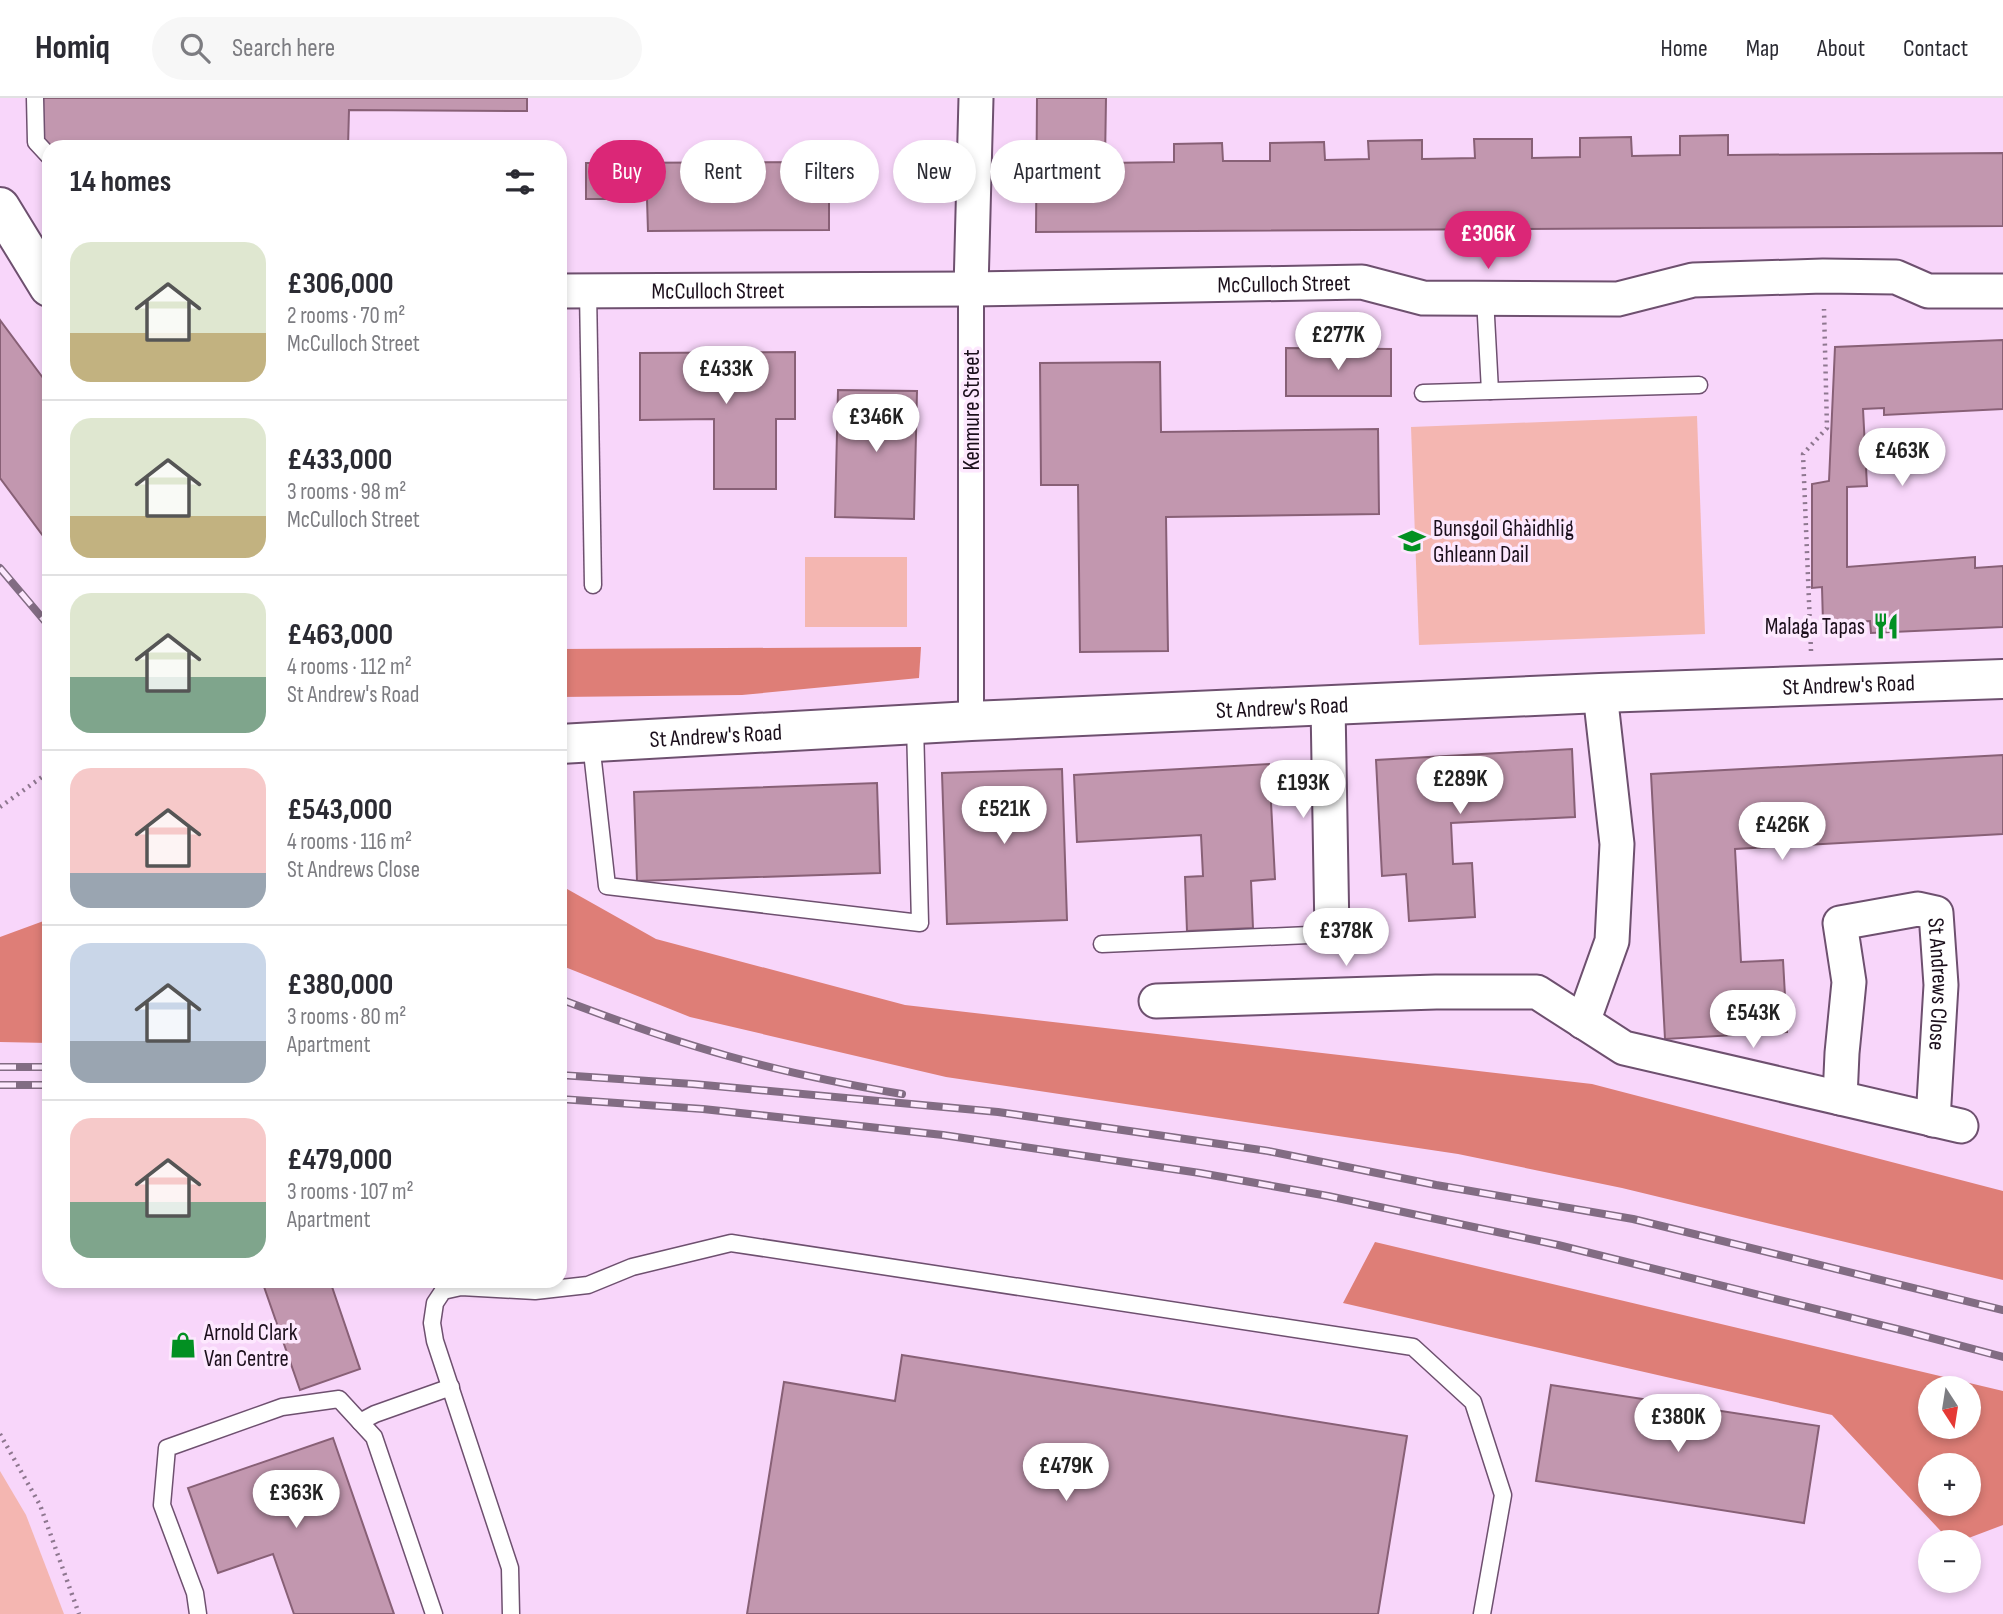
<!DOCTYPE html>
<meta charset="utf-8">
<style>
body{margin:0;font-family:"Sofia Sans Condensed",sans-serif;background:#f7f7f7;color:#2b2b33;height:100vh;display:flex;flex-direction:column;font-size:26px;white-space:nowrap}
*{box-sizing:border-box;margin:0}
p{font-size:23px;color:#7c7c81}
.icon{flex:none;width:38px;height:38px;fill:none;stroke:currentColor;stroke-width:2;stroke-linecap:round;stroke-linejoin:round}
.map{position:relative;flex:1;overflow:hidden}
.sheet{position:absolute;left:42px;top:42px;width:525px;height:1148px;display:flex;flex-direction:column;background:#fff;border-radius:21px;box-shadow:0 4px 10px #0003}
.sheet>*{flex:none}
.top-card{position:absolute;left:588px;top:42px;width:665px;height:63px;display:flex;gap:14px}
.needle{width:46px;rotate:168deg}
.fabs{position:absolute;left:1918px;top:1278px;display:grid;gap:14px}
.fabs a{display:grid;place-items:center;width:63px;height:63px;border-radius:50%;background:#fff;box-shadow:0 4px 10px #0003;font-size:35px}
.price{position:absolute;translate:-50% -60px;padding:0 16px;border-radius:24px;background:#fff;color:#222;font-size:23px;line-height:46px;filter:drop-shadow(0 2px 4px #0008)}
.price::after{content:'';position:absolute;left:50%;top:42px;width:21px;height:16px;margin-left:-10px;background:inherit;clip-path:polygon(0 0,100% 0,50% 100%)}
.price.active{background:#db2777;color:#fff}
ul{padding:0;list-style:none}
li{display:flex;align-items:center;gap:21px;height:175px;padding:0 28px}
li+li{border-top:2px solid #e1e1e2}
li span{display:grid;place-items:center;flex:none;width:196px;height:140px;border-radius:21px;color:#555}
li>.icon{margin-inline-start:auto}
span .icon{width:84px;height:84px;fill:#fffc;stroke-width:1}
li b{font-size:30px}
h2{display:flex;justify-content:space-between;align-items:center;height:84px;padding:0 28px;font-size:30px}
.tag{padding:0 24px;border-radius:32px;background:#fff;box-shadow:0 4px 10px #0003;font-size:24px;line-height:63px}
.tag.active{background:#db2777;color:#fff}
header{display:flex;align-items:center;gap:42px;box-sizing:border-box;height:98px;padding:0 35px;background:#fff;border-bottom:2px solid #e1e1e2}
header strong{font-size:33px}
nav{display:flex;gap:38px;margin-inline-start:auto;font-size:24px}
.search{width:490px;height:63px;background:#f7f7f7;display:flex;align-items:center;gap:18px;box-sizing:border-box;padding:0 24px;border-radius:38px;color:#7c7c81;font-size:26px}
.map>svg:first-child{display:block}
.green{fill:#f4b6b1}
.forest{fill:#de7e77;fill-rule:evenodd}
.building{fill:#c297af;stroke:#886076;stroke-width:2}
.lines{fill:none;stroke-linecap:round;stroke-linejoin:round}
.service-casing{stroke:#6e506f;stroke-width:19}
.pedestrian-casing{stroke:#6e506f;stroke-width:28}
.minor-casing{stroke:#6e506f;stroke-width:37}
.tertiary-casing{stroke:#6e506f;stroke-width:42}
.path{stroke:#8e778f;stroke-width:4.5;stroke-dasharray:2 5;stroke-linecap:butt}
.service{stroke:#fff;stroke-width:16}
.pedestrian{stroke:#fff;stroke-width:24}
.minor{stroke:#fff;stroke-width:33}
.tertiary{stroke:#fff;stroke-width:38}
.rail-casing{stroke:#826c83;stroke-width:8}
.rail{stroke:#fde8fe;stroke-width:5;stroke-dasharray:16;stroke-linecap:butt}
.labels{text-anchor:middle;stroke-width:7;stroke-linejoin:round;paint-order:stroke}
.street-label{font-size:23px;fill:#1b0f1b;stroke:#fde8fe}
.poi-label{font-size:23px;fill:#1b0f1b;stroke:#fde8fe;text-anchor:start}
</style>
<header>
<strong>Homiq</strong>
<div class="search"><svg class="icon" aria-label="search" viewBox="0 0 24 24"><circle cx="10" cy="10" r="6"/><path d="M15 15l6 6"/></svg>Search here</div>
<nav><a>Home</a><a>Map</a><a>About</a><a>Contact</a></nav>
</header>
<div class="map">
<svg width="2003" height="1516" viewBox="0 0 2003 1516">
<rect width="100%" height="100%" fill="#f8d6fa"/>
<!-- green -->
<g class="green">
<polygon points="1697,318 1705,536 1419,547 1411,329"/>
<rect x="805" y="459" width="102" height="70"/>
<polygon points="0,1373 26,1417 64,1516 0,1516"/>
</g>
<!-- forest -->
<g class="forest">
<polygon points="921,549 919,580 742,597 560,599 560,551"/>
<polygon points="560,787 656,841 905,907 1592,986 2003,1093 2003,1182 1622,1090 1458,1056 946,979 690,919 560,867"/>
<polygon points="49,821 49,945 0,944 0,839"/>
<path d="M1375,1144L2003,1293V1427L1958,1444H1951L1832,1317L1343,1205ZM1930,1290H1969V1328H1930ZM1930,1367H1969V1405H1930Z"/>
</g>
<!-- building -->
<g class="building">
<polygon points="38,0 527,0 527,13 349,12 348,49 49,49 38,40"/>
<polygon points="1037,0 1106,0 1105,65 1174,64 1174,46 1222,45 1223,63 1270,63 1270,45 1324,44 1325,62 1369,61 1368,43 1422,42 1422,61 1475,60 1474,41 1532,41 1532,60 1580,59 1580,40 1631,39 1632,58 1680,57 1680,38 1728,37 1728,57 2003,55 2003,128 1036,134"/>
<polygon points="829,64 829,132 648,133 647,101 586,101 586,65"/>
<polygon points="0,222 49,288 49,446 0,380"/>
<polygon points="2003,242 2003,311 1884,317 1884,310 1863,311 1867,388 1847,389 1847,469 1975,459 1975,470 2003,468 2003,529 1871,535 1870,523 1823,525 1822,489 1812,490 1812,386 1829,383 1835,249"/>
<polygon points="1286,250 1391,251 1391,298 1286,298"/>
<polygon points="795,254 795,321 776,321 776,391 714,391 714,321 640,322 640,255"/>
<polygon points="1160,264 1161,334 1378,331 1379,416 1166,419 1168,553 1080,554 1078,387 1041,387 1040,265"/>
<polygon points="838,292 917,293 914,421 835,419"/>
<polygon points="1572,651 1575,719 1451,725 1453,766 1472,765 1475,819 1409,823 1406,776 1382,778 1376,662"/>
<polygon points="2003,657 2003,736 1735,751 1741,864 1783,862 1787,934 1665,941 1651,676"/>
<polygon points="1269,666 1275,781 1251,783 1253,830 1187,833 1185,779 1203,778 1201,737 1077,744 1074,677"/>
<polygon points="1062,671 1067,822 947,826 942,675"/>
<polygon points="877,685 880,775 637,783 634,694"/>
<polygon points="262,1183 330,1183 360,1271 300,1292"/>
<polygon points="902,1257 1407,1338 1378,1516 747,1516 784,1284 895,1303"/>
<polygon points="1551,1287 1819,1328 1804,1425 1536,1383"/>
<polygon points="333,1340 394,1516 294,1516 273,1456 218,1475 188,1390"/>
</g>
<g class="lines">
<!-- service casing -->
<g class="service-casing">
<g id="service">
<polyline points="35,0 36,44 49,58"/>
<polyline points="588,193 593,487"/>
<polyline points="1485,200 1490,293"/>
<polyline points="1423,295 1699,287"/>
<polyline points="591,645 607,788 920,825 915,626"/>
<polyline points="1102,846 1332,836"/>
<polyline points="360,1324 375,1316 451,1289"/>
<polyline points="198,1516 195,1495 162,1407 167,1350 282,1309 339,1301 374,1339 434,1516"/>
<polyline points="511,1516 510,1470 435,1243 432,1225 435,1205 443,1193 461,1189 535,1193 588,1187 632,1169 731,1145 1413,1249 1473,1304 1503,1397 1482,1516"/>
</g>
</g>
<!-- pedestrian casing -->
<g class="pedestrian-casing">
<polyline id="pedestrian" points="971,623 971,191"/>
</g>
<!-- minor casing -->
<g class="minor-casing">
<g id="minor">
<polyline points="971,191 976,0"/>
<path id="s1" d="M560,193L971,191L1362,184L1423,200L1618,201L1693,182L1823,178L1896,179L1928,193H2003"/>
<polyline points="1328,607 1332,836"/>
<polyline points="1156,903 1436,894 1537,894 1624,950 1961,1028"/>
<polyline points="1583,924 1612,843 1617,746 1600,595"/>
<path id="s2" d="M1840,1000L1842,955L1849,884L1840,825L1918,811L1936,815L1941,887L1933,1022"/>
</g>
</g>
<!-- tertiary casing -->
<g class="tertiary-casing">
<g id="tertiary">
<polyline points="0,109 49,189"/>
<path id="s3" d="M560,646L971,623L1600,595L2003,581"/>
</g>
</g>
<!-- path -->
<g class="path">
<polyline points="1811,553 1803,356 1827,330 1824,211"/>
<polyline points="0,709 49,674"/>
<polyline points="0,1336 40,1407 79,1516"/>
</g>
<!-- service -->
<use href="#service" class="service"/>
<!-- pedestrian -->
<use href="#pedestrian" class="pedestrian"/>
<!-- minor -->
<use href="#minor" class="minor"/>
<!-- tertiary -->
<use href="#tertiary" class="tertiary"/>
<!-- rail casing -->
<g class="rail-casing">
<g id="rail">
<polyline points="0,470 49,528"/>
<path d="M560,901C615,922 671,942 728,958C785,974 844,986 902,996"/>
<polyline points="0,969 49,969"/>
<polyline points="560,977 693,986 998,1014 1268,1053 1436,1087 1633,1121 2003,1212"/>
<polyline points="0,987 49,987"/>
<polyline points="560,1001 703,1011 943,1037 1200,1075 1328,1098 1558,1147 1905,1233 2003,1259"/>
</g>
</g>
<!-- rail -->
<use href="#rail" class="rail"/>
</g>
<!-- icons -->
<defs>
<g id="school-bare" transform="scale(2.1)"><path d="M0-5L7-2L0 1L-7-2ZM-4 1L0 2.5L4 1V4Q0 6-4 4Z" fill="#029022" stroke="#fde8fe" stroke-width="2.5" paint-order="stroke"/></g>
<g id="restaurant-bare" transform="scale(2.1)"><path d="M-5-6h1v4h1v-4h1v4h1v-4h1v5L-1.5 .5V6h-2V.5L-5-1ZM5-6V6H3V1.5H1.5Q1.5-4 5-6Z" fill="#029022" stroke="#fde8fe" stroke-width="2.5" paint-order="stroke"/></g>
<g id="shop-bare" transform="scale(2.1)"><path d="M-5-2.5h2.3a2.7 3.5 0 0 1 5.4 0H5L5.5 6h-11ZM-1.5-2.5h3a1.5 2.3 0 0 0-3 0Z" fill="#029022" stroke="#fde8fe" stroke-width="2.5" paint-order="stroke"/></g>
</defs>
<g fill-rule="evenodd">
<use href="#school-bare" x="1412" y="443"/>
<use href="#restaurant-bare" x="1886" y="528"/>
<use href="#shop-bare" x="183" y="1247"/>
</g>
<g class="labels">
<!-- street labels -->
<g class="street-label">
<text dy="8" stroke="none"><textPath href="#s1" startOffset="724">McCulloch Street</textPath></text>
<text dy="8" stroke="none"><textPath href="#s1" startOffset="158">McCulloch Street</textPath></text>
<text transform="translate(971 312) rotate(-90)" y="8">Kenmure Street</text>
<text dy="8" stroke="none"><textPath href="#s3" startOffset="1290">St Andrew's Road</textPath></text>
<text dy="8" stroke="none"><textPath href="#s3" startOffset="723">St Andrew's Road</textPath></text>
<text dy="8" stroke="none"><textPath href="#s3" startOffset="156">St Andrew's Road</textPath></text>
<text dy="8" stroke="none"><textPath href="#s2" startOffset="345">St Andrews Close</textPath></text>
</g>
<!-- poi labels -->
<g class="poi-label">
<text x="1433" y="438">Bunsgoil Ghàidhlig<tspan x="1433" dy="26">Ghleann Dail</tspan></text>
<text x="1865" y="536" text-anchor="end">Malaga Tapas</text>
<text x="204" y="1242">Arnold Clark<tspan x="204" dy="26">Van Centre</tspan></text>
</g>
</g>
</svg>
<div class="fabs">
<a><svg class="needle" viewBox="-14 -14 28 28"><path d="M0-13l5 13h-10z" fill="#e53935"/><path d="M0 13l5-13h-10z" fill="#7c7c81"/></svg></a>
<a>+</a>
<a>−</a>
</div>
<b class="price active" style="left:1488px;top:173px">£306K</b>
<b class="price" style="left:1338px;top:274px">£277K</b>
<b class="price" style="left:726px;top:308px">£433K</b>
<b class="price" style="left:876px;top:356px">£346K</b>
<b class="price" style="left:1902px;top:390px">£463K</b>
<b class="price" style="left:1460px;top:718px">£289K</b>
<b class="price" style="left:1303px;top:722px">£193K</b>
<b class="price" style="left:1004px;top:748px">£521K</b>
<b class="price" style="left:1782px;top:764px">£426K</b>
<b class="price" style="left:1346px;top:870px">£378K</b>
<b class="price" style="left:1753px;top:952px">£543K</b>
<b class="price" style="left:1678px;top:1356px">£380K</b>
<b class="price" style="left:1066px;top:1405px">£479K</b>
<b class="price" style="left:296px;top:1432px">£363K</b>
<div class="top-card">
<a class="tag active">Buy</a>
<a class="tag">Rent</a>
<a class="tag">Filters</a>
<a class="tag">New</a>
<a class="tag">Apartment</a>
</div>
<section class="sheet">
<h2>14 homes<svg class="icon" aria-label="filters" viewBox="0 0 24 24"><path d="M4 7h16M4 17h16"/><circle cx="9" cy="7" r="2"/><circle cx="15" cy="17" r="2"/></svg></h2>
<ul>
<li><span style="background:linear-gradient(#dfe7d0 65%,#c2b280 0)"><svg class="icon" aria-label="home" viewBox="0 0 24 24"><path d="M3 11l9-7 9 7M6 9v11h12V9"/></svg></span><div><b>£306,000</b><p>2 rooms · 70 m²</p><p>McCulloch Street</p></div></li>
<li><span style="background:linear-gradient(#dfe7d0 70%,#c2b280 0)"><svg class="icon" aria-label="home" viewBox="0 0 24 24"><path d="M3 11l9-7 9 7M6 9v11h12V9"/></svg></span><div><b>£433,000</b><p>3 rooms · 98 m²</p><p>McCulloch Street</p></div></li>
<li><span style="background:linear-gradient(#dfe7d0 60%,#7fa58c 0)"><svg class="icon" aria-label="home" viewBox="0 0 24 24"><path d="M3 11l9-7 9 7M6 9v11h12V9"/></svg></span><div><b>£463,000</b><p>4 rooms · 112 m²</p><p>St Andrew's Road</p></div></li>
<li><span style="background:linear-gradient(#f6c9c9 75%,#9aa5b1 0)"><svg class="icon" aria-label="home" viewBox="0 0 24 24"><path d="M3 11l9-7 9 7M6 9v11h12V9"/></svg></span><div><b>£543,000</b><p>4 rooms · 116 m²</p><p>St Andrews Close</p></div></li>
<li><span style="background:linear-gradient(#c9d6e8 70%,#9aa5b1 0)"><svg class="icon" aria-label="home" viewBox="0 0 24 24"><path d="M3 11l9-7 9 7M6 9v11h12V9"/></svg></span><div><b>£380,000</b><p>3 rooms · 80 m²</p><p>Apartment</p></div></li>
<li><span style="background:linear-gradient(#f6c9c9 60%,#7fa58c 0)"><svg class="icon" aria-label="home" viewBox="0 0 24 24"><path d="M3 11l9-7 9 7M6 9v11h12V9"/></svg></span><div><b>£479,000</b><p>3 rooms · 107 m²</p><p>Apartment</p></div></li>
</ul>
</section>
</div>
